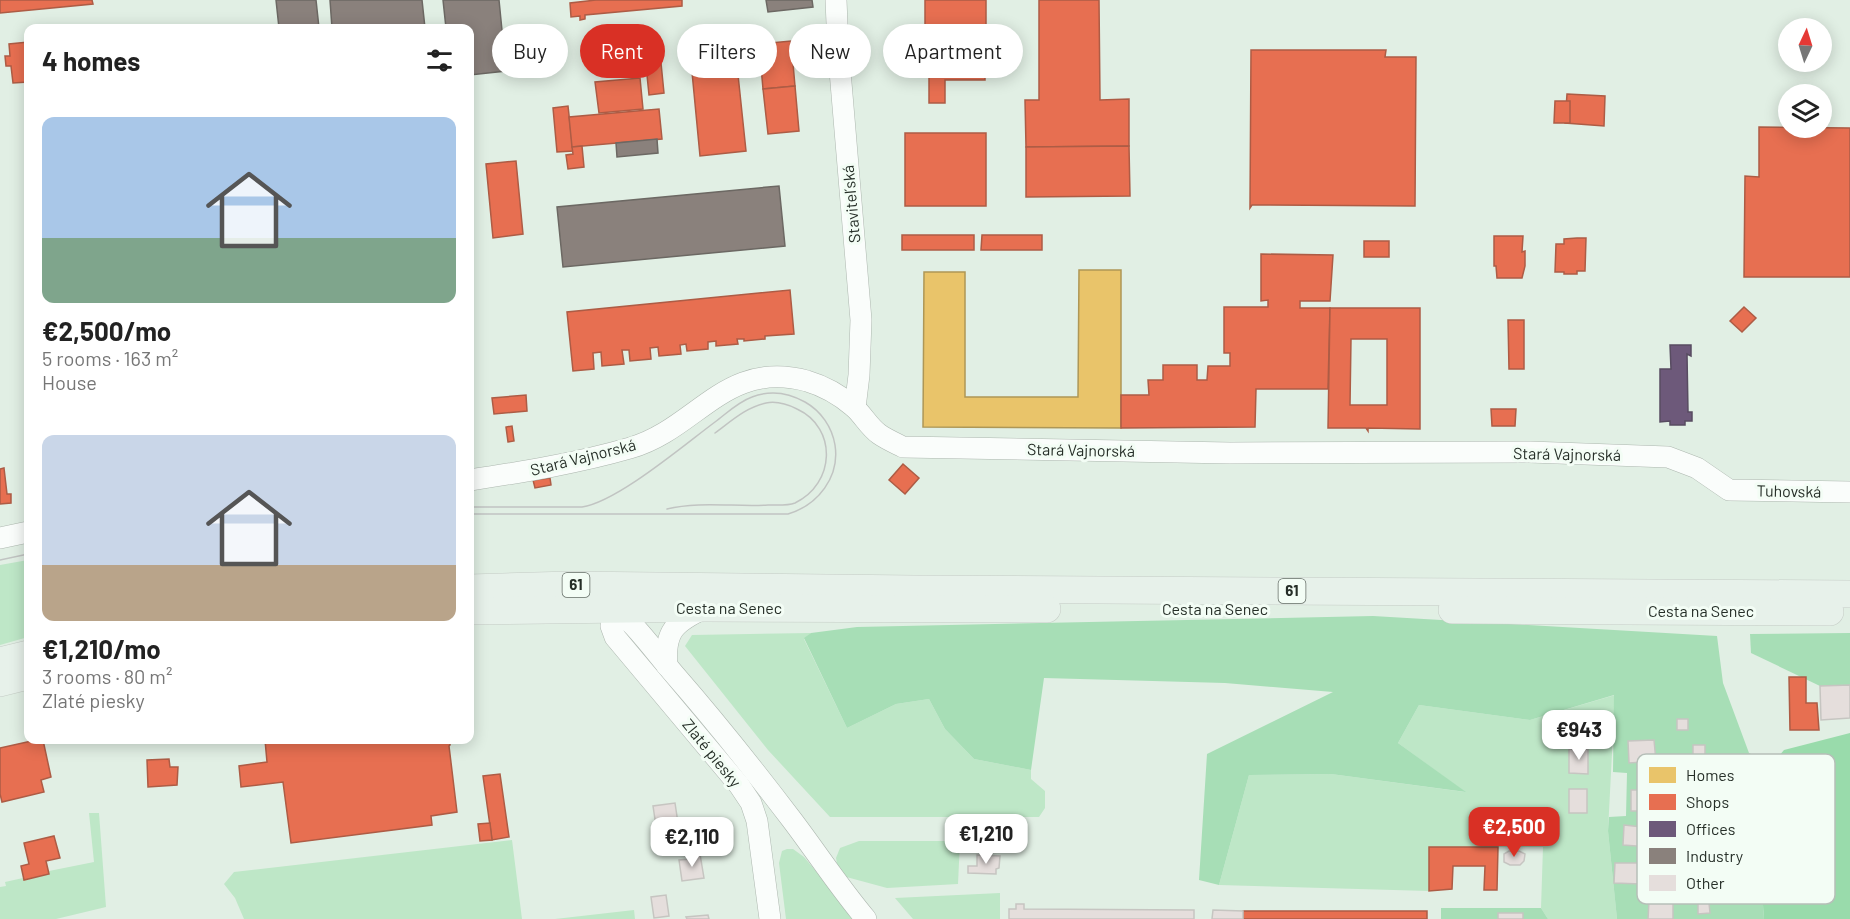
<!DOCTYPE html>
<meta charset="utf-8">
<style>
body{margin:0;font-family:Barlow,sans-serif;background:#f6f6f6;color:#222;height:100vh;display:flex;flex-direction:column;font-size:22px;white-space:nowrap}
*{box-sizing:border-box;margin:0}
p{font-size:20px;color:#767676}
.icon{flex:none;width:33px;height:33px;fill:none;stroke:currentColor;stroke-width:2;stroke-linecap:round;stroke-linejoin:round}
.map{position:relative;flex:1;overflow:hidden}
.sheet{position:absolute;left:24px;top:24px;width:450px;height:720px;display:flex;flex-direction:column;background:#fff;border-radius:12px;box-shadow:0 3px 15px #0003}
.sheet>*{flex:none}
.hud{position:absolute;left:492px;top:24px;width:570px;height:54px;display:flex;gap:12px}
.needle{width:39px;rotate:4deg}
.tools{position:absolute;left:1778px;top:18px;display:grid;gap:12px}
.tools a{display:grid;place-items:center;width:54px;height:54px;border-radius:50%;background:#fff;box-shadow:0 3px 15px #0003;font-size:30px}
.price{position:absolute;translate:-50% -51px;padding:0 14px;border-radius:12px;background:#fff;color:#222;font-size:20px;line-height:39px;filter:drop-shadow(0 2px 3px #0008)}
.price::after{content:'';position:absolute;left:50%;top:36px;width:18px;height:14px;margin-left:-9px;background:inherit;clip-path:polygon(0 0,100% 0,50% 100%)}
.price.on{background:#d93025;color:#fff}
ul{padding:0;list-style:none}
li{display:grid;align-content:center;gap:12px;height:318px;padding:0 18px}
li span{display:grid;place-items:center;height:186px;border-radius:12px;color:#555}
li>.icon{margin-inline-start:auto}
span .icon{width:108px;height:108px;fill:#fffc;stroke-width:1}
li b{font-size:26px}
h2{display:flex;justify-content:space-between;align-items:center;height:72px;padding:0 18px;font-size:26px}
.chip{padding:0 21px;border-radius:27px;background:#fff;box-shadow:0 3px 15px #0003;font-size:21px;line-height:54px}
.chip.on{background:#d93025;color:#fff}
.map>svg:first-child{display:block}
.green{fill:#bee7c7}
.forest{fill:#a7deb6}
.water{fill:#99dbab}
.homes{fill:#e9c46a;stroke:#ae9756;stroke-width:1.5}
.shops{fill:#e76f51;stroke:#ad5c45;stroke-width:1.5;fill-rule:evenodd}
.offices{fill:#6d597a;stroke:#584c61;stroke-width:1.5}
.industry{fill:#8a817c;stroke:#6c6863;stroke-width:1.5}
.building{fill:#e5dedc;stroke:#c6c5c1;stroke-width:1.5}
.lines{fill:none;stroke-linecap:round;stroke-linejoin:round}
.minor-casing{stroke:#adb7af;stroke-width:22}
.major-casing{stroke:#c5ccc6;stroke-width:28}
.minor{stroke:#fafdfb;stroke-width:21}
.major{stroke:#e7f1ea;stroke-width:27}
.tram{stroke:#c1c4c2;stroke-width:1.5}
.labels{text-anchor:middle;stroke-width:6;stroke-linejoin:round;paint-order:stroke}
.shield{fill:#f3fdf5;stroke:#646d66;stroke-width:1.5}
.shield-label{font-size:15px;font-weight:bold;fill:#262f28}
.street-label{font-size:16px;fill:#262f28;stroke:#f3fdf5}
.key{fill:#f3fdf5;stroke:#b6bfb8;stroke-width:1.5}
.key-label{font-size:16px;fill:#262f28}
</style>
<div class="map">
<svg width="1850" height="919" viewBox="0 0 1850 919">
<rect width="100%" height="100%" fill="#e1efe4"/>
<!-- green -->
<g class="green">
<polygon points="28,560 28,637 0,645 0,565"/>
<polygon points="811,633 804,639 847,728 896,704 929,699 945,729 974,759 1031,770 1031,779 1045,791 1045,808 1039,817 830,817 768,750 685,646 692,635"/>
<polygon points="1615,695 1608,831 1617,919 1548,919 1541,908 1543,847 1429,847 1429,891 1219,885 1249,775 1331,774 1465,792 1398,743 1419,705 1530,720"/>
<polygon points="89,813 99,813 106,907 56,919 0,919 0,887 6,886 5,882 23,878 25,880 49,874 49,871 94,862"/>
<polygon points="512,840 522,919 244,919 235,898 224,884 234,872"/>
<polygon points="859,841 960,841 958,884 887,888 839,875 836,858 840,848"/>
<polygon points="787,849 793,849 804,857 856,919 786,919 779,863 782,851"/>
<polygon points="1000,893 1000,919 913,919 895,898"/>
<polygon points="634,910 635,919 555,919"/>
</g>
<!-- forest -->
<g class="forest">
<polygon points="1373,616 1717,636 1723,683 1749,753 1772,764 1762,892 1764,919 1617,919 1608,831 1609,817 1626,816 1627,773 1613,772 1614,695 1530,720 1419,705 1398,743 1466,792 1331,774 1249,775 1219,885 1199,880 1207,754 1333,692 1225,683 1044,678 1031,770 974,759 945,729 929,699 896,704 847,728 804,638 811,633 857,627"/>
<polygon points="1850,633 1850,685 1820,686 1751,653 1750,634"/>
<polygon points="1441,908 1541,908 1548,919 1441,919"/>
</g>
<!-- water -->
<polygon class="water" points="1850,733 1850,919 1764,919 1762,892 1772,764 1784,750"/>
<!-- homes -->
<polygon class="homes" points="1079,270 1121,270 1121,428 923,427 924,272 965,272 965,397 1078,397"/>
<!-- shops -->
<g class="shops">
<polygon points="0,0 92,0 93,4 0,13"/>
<polygon points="596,0 682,0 682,6 585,15 585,19 580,20 580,16 571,17 570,3"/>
<rect x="925" y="0" width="61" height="32"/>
<polygon points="1039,0 1099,0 1100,100 1129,99 1129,146 1026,147 1025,100 1039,100"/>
<polygon points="791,41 795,86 763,89 759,44"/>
<polygon points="28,42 28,82 13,83 11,66 6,66 5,56 10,56 9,44"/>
<polygon points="735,46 746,151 700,156 690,51"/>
<polygon points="1251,50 1386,50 1385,57 1416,57 1415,206 1252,205 1250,208"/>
<polygon points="661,63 664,93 649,95 646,65"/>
<polygon points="929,63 985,64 985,80 945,80 945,103 929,103"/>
<polygon points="640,78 643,109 599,113 595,82"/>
<polygon points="795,86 799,131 768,134 763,89"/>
<polygon points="1567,94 1605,96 1604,126 1565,123"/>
<polygon points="1555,101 1570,101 1570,123 1554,123"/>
<polygon points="568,106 573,151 557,152 553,108"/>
<polygon points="659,109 662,139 572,147 569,117"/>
<polygon points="1759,127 1850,128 1850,277 1744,277 1745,176 1759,177"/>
<rect x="905" y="133" width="81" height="73"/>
<polygon points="582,146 584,167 568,169 566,155 573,154 572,147"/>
<polygon points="1129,146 1130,196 1026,197 1026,147"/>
<polygon points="516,161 523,234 493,238 486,164"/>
<rect x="902" y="235" width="72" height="15"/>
<polygon points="982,235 1042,235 1042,250 981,250"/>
<polygon points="1494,236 1523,236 1522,252 1525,251 1525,266 1522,278 1497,278 1496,266 1494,266"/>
<polygon points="1577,238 1586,238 1585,271 1577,271 1577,274 1564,274 1564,272 1555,272 1556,244 1564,244 1564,239"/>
<rect x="1364" y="241" width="25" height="16"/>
<polygon points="1261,254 1333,255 1330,301 1300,301 1300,308 1330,308 1328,389 1256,389 1255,427 1121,428 1121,395 1149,395 1148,380 1163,380 1163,365 1197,365 1197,380 1207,380 1208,366 1230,366 1230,353 1224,353 1224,307 1268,307 1268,300 1261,301"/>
<polygon points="790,290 794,334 765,336 765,339 744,341 744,339 737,339 738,344 716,346 716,341 708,342 708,349 687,351 686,344 680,345 681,354 659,356 658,347 650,348 651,359 630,361 629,350 622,350 624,364 602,366 601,352 593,353 594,369 573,371 567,312"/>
<polygon points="1744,307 1756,318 1742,332 1730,321"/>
<path d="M1330,308H1420V429L1368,428V431L1366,428H1328ZM1351,339H1387V405H1350Z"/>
<polygon points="1508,320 1524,320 1524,369 1509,369"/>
<polygon points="526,395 527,411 494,414 492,398"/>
<polygon points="1491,409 1516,409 1515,426 1492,426"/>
<polygon points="512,426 514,441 508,442 506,427"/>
<polygon points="903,464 919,478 905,494 889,480"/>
<polygon points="4,468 7,494 11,494 11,503 0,504 0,469"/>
<polygon points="550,478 551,485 535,488 533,480"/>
<polygon points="1789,677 1806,677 1806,703 1817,703 1819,730 1790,730"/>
<polygon points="36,740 43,740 51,777 41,780 44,792 2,802 0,794 0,748"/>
<polygon points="265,740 450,740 450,745 449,746 457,812 431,816 432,825 291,843 283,782 241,787 239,766 267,762"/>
<polygon points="169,759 170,767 178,767 177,785 148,787 147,760"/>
<polygon points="500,774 509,837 492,840 483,776"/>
<polygon points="490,823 492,840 480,841 478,824"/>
<polygon points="54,836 60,858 46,861 49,874 24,880 21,866 29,864 24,843"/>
<polygon points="1429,847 1498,847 1497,890 1484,890 1485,866 1453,866 1452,889 1429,891"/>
<rect x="1243" y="911" width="184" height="8"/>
</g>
<!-- offices -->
<polygon class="offices" points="1670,345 1691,345 1691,356 1687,354 1688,412 1692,412 1692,421 1685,421 1685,425 1670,425 1670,421 1660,422 1660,369 1671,369"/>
<!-- industry -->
<g class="industry">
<polygon points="276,0 316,0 319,28 279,28"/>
<polygon points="330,0 422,0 425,28 332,28"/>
<polygon points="443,0 499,0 506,71 470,75 470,28 446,28"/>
<polygon points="766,0 812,0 813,7 768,12"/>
<polygon points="657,139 658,153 617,157 616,143"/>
<polygon points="25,170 28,170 28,205"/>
<polygon points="779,186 785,246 563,267 557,207"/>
</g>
<!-- building -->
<g class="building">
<polygon points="1850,685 1850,718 1821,720 1820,686"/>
<rect x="1677" y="719" width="11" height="11"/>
<polygon points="1654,740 1656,761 1629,763 1628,741"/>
<rect x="1693" y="745" width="12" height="11"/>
<polygon points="1569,749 1588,749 1588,774 1569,773"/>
<rect x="1569" y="789" width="18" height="24"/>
<rect x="1631" y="790" width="27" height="21"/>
<polygon points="675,803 678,823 656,826 653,806"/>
<polygon points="1624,825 1651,828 1650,847 1623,845"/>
<polygon points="700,845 701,851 687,852 687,846"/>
<polygon points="1509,851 1519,851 1525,854 1524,861 1520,865 1510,865 1504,862 1504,854"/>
<polygon points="700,854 704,878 682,881 679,860 691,859 690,855"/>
<polygon points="977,855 1000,856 999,868 996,869 996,874 968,873 968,866 977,866"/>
<polygon points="1615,863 1642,863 1641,884 1614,883"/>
<polygon points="666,895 669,916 654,918 651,897"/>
<polygon points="1649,901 1673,902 1673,919 1648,919"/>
<polygon points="1698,903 1709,903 1710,913 1698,914"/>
<polygon points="1016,904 1024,904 1024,909 1194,910 1194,919 1009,919 1009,909 1016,909"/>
<polygon points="1213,910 1243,911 1243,919 1212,919"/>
<rect x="1498" y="913" width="25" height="6"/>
<polygon points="708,915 709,919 687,919 686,917"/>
</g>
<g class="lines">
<!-- minor casing -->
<g class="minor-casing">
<g id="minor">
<polyline points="836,0 838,47 861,320 859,375 855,408"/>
<path d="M470,480C523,472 578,463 630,448C697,429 725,359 807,381C824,386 841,396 854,407C863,415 869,427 879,434C886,439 895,443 903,447L1230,453L1530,452L1668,457L1697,468L1729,490L1850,492"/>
<polyline points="0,538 28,532"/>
<path d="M609,604C633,620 655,652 674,674C715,721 754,770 792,820C817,853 839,887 866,919"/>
<polyline points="616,609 611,626 615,637 739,785 751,803 757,821 770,919"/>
<path d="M667,666C664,631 675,622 705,608"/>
</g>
</g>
<!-- major casing -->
<g class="major-casing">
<g id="major">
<polyline points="470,588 570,585 914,589 1850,594"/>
<polyline points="1452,610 1830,612"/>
<polyline points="470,611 706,608 1047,609"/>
<polyline points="0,661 28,654"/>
<polyline points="0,683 28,676"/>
</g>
</g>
<!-- minor -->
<use href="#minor" class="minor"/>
<!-- major -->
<use href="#major" class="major"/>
<!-- tram -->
<g class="tram">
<path d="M470,507H582C617,502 684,445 715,422C727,413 738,402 752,397C770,390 789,393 805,402C821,411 832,427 835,445C840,477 818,505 788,514H470"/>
<path d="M667,509C699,501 735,507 768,505C776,505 787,506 795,503C835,484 838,428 797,409C787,404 776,401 766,403C746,407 730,422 715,433"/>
<polyline points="0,560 28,554"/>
</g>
</g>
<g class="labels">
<!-- shield labels -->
<g class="shield">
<rect x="562.5" y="573" width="27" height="24" rx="4.5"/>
<rect x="1278.5" y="579" width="27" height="24" rx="4.5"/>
</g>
<g class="shield-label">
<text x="576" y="590">61</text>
<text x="1292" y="596">61</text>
</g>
<!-- street labels -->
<g class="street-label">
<text transform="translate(851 204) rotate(-95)" y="6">Staviteľská</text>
<text transform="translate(1081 450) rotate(1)" y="6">Stará Vajnorská</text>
<text transform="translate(1567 454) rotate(1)" y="6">Stará Vajnorská</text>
<text transform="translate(583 457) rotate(-14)" y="6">Stará Vajnorská</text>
<text transform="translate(1789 491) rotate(1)" y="6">Tuhovská</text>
<text x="729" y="614">Cesta na Senec</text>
<text x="1215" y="615">Cesta na Senec</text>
<text x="1701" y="617">Cesta na Senec</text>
<text transform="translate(712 753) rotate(51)" y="6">Zlaté piesky</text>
</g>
</g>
<!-- legend -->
<rect x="1637" y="754" width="198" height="150" rx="9" class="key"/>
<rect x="1649" y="767" width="27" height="16" fill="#e9c46a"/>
<rect x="1649" y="794" width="27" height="16" fill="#e76f51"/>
<rect x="1649" y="821" width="27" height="16" fill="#6d597a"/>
<rect x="1649" y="848" width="27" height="16" fill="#8a817c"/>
<rect x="1649" y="875" width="27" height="16" fill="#e5dedc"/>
<g class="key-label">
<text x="1686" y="781">Homes</text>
<text x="1686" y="808">Shops</text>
<text x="1686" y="835">Offices</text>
<text x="1686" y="862">Industry</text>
<text x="1686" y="889">Other</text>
</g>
</svg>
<div class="tools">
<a><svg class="needle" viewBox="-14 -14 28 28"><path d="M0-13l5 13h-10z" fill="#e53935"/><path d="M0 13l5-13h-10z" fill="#767676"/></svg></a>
<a><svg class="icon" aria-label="layers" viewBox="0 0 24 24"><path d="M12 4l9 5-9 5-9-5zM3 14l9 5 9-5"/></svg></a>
</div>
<b class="price" style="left:1579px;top:761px">€943</b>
<b class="price on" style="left:1514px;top:858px">€2,500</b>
<b class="price" style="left:986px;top:865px">€1,210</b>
<b class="price" style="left:692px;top:868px">€2,110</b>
<div class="hud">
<a class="chip">Buy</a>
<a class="chip on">Rent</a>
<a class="chip">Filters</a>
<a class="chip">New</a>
<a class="chip">Apartment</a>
</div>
<section class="sheet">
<h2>4 homes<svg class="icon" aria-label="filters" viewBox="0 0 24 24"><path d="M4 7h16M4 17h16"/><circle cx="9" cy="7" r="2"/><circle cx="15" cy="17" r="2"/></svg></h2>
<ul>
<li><span style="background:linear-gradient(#a9c7e8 65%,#7fa58c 0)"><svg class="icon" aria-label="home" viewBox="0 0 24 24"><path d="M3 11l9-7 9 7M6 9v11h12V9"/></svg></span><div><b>€2,500/mo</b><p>5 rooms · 163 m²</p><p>House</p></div></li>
<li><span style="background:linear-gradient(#c9d6e8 70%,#b9a48a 0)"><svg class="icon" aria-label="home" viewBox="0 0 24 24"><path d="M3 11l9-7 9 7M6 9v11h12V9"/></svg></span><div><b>€1,210/mo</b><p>3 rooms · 80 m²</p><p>Zlaté piesky</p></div></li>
</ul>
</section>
</div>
